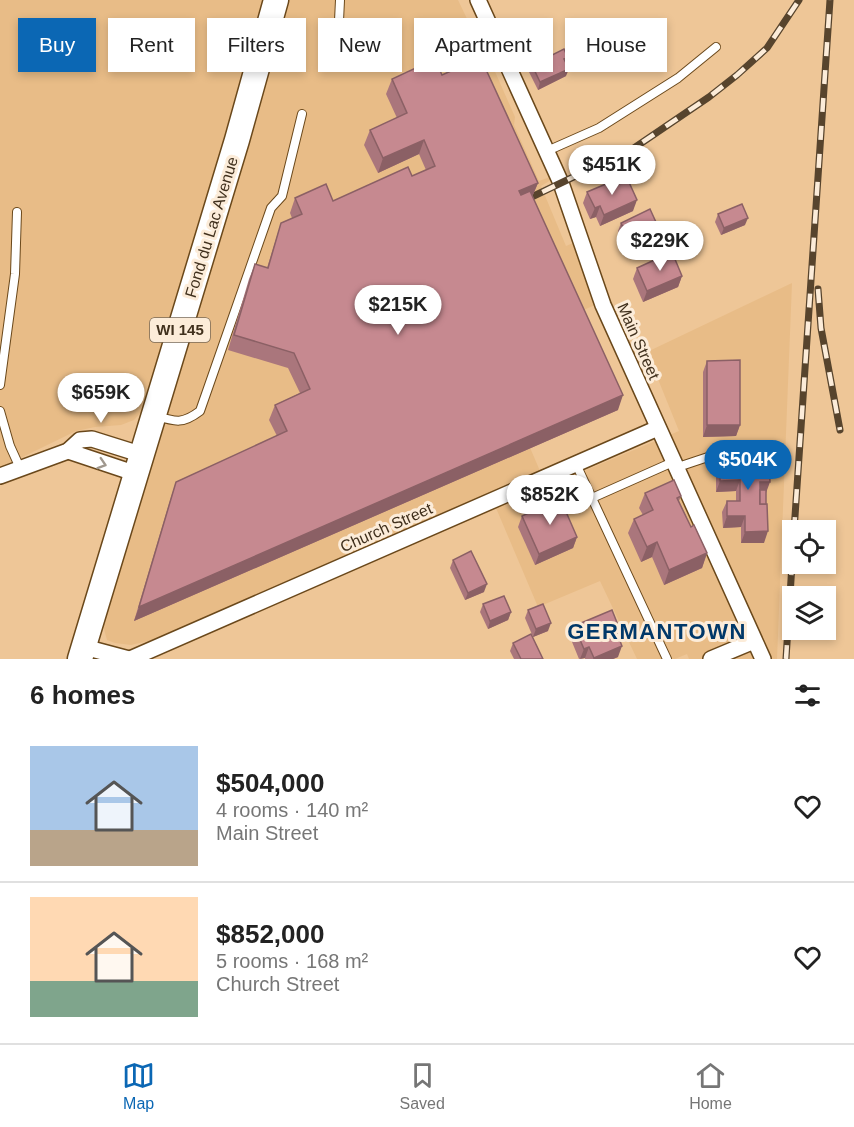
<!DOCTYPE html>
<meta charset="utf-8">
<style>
body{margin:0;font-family:Arial,sans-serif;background:#f2f2f2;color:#222;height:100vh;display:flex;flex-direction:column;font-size:22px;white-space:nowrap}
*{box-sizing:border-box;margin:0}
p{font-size:20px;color:#767676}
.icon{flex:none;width:33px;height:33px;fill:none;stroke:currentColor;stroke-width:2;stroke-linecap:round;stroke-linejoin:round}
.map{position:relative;height:659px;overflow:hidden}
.panel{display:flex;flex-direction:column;background:#fff;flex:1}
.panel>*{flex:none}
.top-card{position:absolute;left:18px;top:18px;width:819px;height:54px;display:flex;gap:12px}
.buttons{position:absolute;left:782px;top:520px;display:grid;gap:12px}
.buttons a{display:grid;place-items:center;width:54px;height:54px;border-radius:0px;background:#fff;box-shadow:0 3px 9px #0003;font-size:30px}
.price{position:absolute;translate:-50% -51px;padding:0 14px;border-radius:21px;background:#fff;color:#222;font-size:20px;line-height:39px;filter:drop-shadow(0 2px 3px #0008)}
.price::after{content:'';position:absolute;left:50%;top:36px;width:18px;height:14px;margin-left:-9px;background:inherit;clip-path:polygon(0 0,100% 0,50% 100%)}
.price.current{background:#0b67b4;color:#fff}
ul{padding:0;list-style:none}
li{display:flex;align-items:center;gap:18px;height:150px;padding:0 30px}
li+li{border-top:2px solid #e0e0e0}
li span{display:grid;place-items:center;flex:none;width:168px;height:120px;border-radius:0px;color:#555}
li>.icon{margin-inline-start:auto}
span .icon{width:72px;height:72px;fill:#fffc;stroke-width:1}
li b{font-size:26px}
h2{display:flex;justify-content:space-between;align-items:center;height:72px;padding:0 30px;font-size:26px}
.chip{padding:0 21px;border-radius:0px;background:#fff;box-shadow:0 3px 9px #0003;font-size:21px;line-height:54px}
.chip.current{background:#0b67b4;color:#fff}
.tab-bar{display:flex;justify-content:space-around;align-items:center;height:84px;border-top:2px solid #e0e0e0;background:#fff;font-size:16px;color:#767676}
.tab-bar a{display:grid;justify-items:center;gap:3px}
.tab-bar .current{color:#0b67b4}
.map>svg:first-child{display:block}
.built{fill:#e8bc87}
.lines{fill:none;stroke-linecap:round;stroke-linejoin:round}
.lane-casing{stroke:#6a481b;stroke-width:10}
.street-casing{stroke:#6a481b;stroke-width:18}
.primary-casing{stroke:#6a481b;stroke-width:27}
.lane{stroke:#fff;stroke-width:8}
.street{stroke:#fff;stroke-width:15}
.primary{stroke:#fff;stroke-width:24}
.rail-casing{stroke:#57442d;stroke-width:7}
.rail{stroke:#fcecd9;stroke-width:4.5;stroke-dasharray:14;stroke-linecap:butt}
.wall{fill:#aa767c}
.shaded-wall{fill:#8b6065}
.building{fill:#c68990;stroke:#8b6065;stroke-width:1.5}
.oneway{stroke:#a0988e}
.labels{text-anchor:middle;stroke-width:6;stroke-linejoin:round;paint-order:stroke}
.shield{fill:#fcecd9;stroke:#786855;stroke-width:1.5}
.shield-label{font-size:15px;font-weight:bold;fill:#40301d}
.street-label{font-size:16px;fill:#40301d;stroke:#fcecd9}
.district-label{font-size:22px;font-weight:bold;letter-spacing:1.5px;fill:#003869;stroke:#fcecd9}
</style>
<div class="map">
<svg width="854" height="659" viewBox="0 0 854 659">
<rect width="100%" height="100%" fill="#eec697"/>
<!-- built -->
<g class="built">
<polygon points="0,0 268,0 146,407 134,420 121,425 95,427 76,431 0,468"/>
<polygon points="284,0 458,0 470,25 475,26 515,117 514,125 539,181 550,177 551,180 541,186 566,246 573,243 595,305 489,352 540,471 157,639 131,645 115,643 107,640 102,622"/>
<polygon points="792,283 777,659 689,659 687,654 675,659 637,659 600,581 538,607 496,508 679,431 647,352"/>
</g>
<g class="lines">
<!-- lane casing -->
<g class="lane-casing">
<g id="lane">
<polyline points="339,21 340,0"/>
<polyline points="547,151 599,128 678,78 716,47"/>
<polyline points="0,385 15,274 17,212"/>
<polyline points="0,411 10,446 20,468"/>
<path d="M156,416C176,422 183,424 200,411L271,208L282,196L302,114"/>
<polyline points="576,464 667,659"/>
<polyline points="675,468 708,457 741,460"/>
<polyline points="592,498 673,462"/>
</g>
</g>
<!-- street casing -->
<g class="street-casing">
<g id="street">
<polyline points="478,0 561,183 603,305 763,659"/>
<polyline points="68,451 137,474"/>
<polyline points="0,476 68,451 80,440 92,439 143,455"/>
<polyline points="84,647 129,659"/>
<polyline points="130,659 658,428"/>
<polyline points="711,659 754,641"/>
</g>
</g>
<!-- primary casing -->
<g class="primary-casing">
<polyline id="primary" points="80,659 237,140 276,0"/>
</g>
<!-- lane -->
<use href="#lane" class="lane"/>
<!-- street -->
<use href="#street" class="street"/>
<!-- primary -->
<use href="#primary" class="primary"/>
<!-- rail casing -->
<g class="rail-casing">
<g id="rail">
<polyline points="517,204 634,148 709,97 737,75 767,48 799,0"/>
<polyline points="818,289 821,328 840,430"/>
<polyline points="794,531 830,0"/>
<polyline points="786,659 792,564"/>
</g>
</g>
<!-- rail -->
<use href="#rail" class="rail"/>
</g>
<!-- wall -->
<g class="wall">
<polygon points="513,28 538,38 536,45 517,53 510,36"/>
<polygon points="444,51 474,62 472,68 538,183 532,197 618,410 134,621 171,497 176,482 277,436 269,420 275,405 300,393 288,368 228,350 249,279 255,264 267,268 281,223 292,218 290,213 295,198 333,201 412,176 426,170 419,154 378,173 364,145 370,130 397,118 386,94 392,79 442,75 447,73 441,58"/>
<polygon points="566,63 566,76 538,90 529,72 532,65"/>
<polygon points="615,185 633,211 600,226 596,217 590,219 583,203 587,192"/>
<polygon points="718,214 745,225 721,235 715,222"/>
<polygon points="621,223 657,238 628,252 618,231"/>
<polygon points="637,268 682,276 678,287 643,302 633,279"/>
<polygon points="707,361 740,425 736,436 703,437 703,372"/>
<polygon points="720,460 766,493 764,543 741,543 741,527 723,528 722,512 727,501 736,501 736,491 716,492 716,471"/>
<polygon points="645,493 681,496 679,501 691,527 707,553 702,568 664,585 652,557 641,562 628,533 634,519 643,515 639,508"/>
<polygon points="522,516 577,537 573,548 535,565 518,527"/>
<polygon points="453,560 484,592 465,600 450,568"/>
<polygon points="483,604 511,612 508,620 488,629 480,612"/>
<polygon points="528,610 548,631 533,637 525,618"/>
<polygon points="574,626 618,636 618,657 613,659 585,659 585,658 579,659 570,637"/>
<polygon points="513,643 543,659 514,659 510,651"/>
</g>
<!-- shaded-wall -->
<g class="shaded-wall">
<polygon points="538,38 536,45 517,53 520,45"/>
<polygon points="569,69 566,76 538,90 540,82"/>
<polygon points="424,140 419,154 378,173 383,158"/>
<polygon points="538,183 532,197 514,206 519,191"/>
<polygon points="637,200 633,211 600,226 604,215"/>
<polygon points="600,206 596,217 590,219 595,208"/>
<polygon points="748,218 745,225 721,235 724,228"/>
<polygon points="660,231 657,238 628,252 631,245"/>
<polygon points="682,276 678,287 643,302 647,291"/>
<polygon points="623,395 618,410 134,621 139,607"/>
<polygon points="707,425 740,425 736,436 703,437"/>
<polygon points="740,480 736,491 716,492 720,481"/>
<polygon points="760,482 770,482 766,493 758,494"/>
<polygon points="727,516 745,516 741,527 723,528"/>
<polygon points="768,531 764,543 741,543 745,532"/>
<polygon points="577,537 573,548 535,565 539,554"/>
<polygon points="657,542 652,557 641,562 647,547"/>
<polygon points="707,553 702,568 664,585 669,570"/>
<polygon points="487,584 484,592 465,600 468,593"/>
<polygon points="511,612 508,620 488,629 490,621"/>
<polygon points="551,623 548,631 533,637 536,629"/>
<polygon points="620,630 616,641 604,646 608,635"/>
<polygon points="622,646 618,657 613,659 593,659 594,658"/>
<polygon points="589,647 585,658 580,659 584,649"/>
</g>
<!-- building -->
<g class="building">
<polygon points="532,21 538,38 520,45 513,28"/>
<polygon points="466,41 474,62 452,71 444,51"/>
<polygon points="564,49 568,58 564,59 569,69 540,82 532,65"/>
<polygon points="435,59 442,75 469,63 471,68 483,63 538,183 519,191 521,195 530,191 623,395 139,607 176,482 287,431 275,405 310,389 294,353 234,335 255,264 268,268 281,223 302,214 295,198 326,184 333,201 408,167 412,176 435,166 424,140 383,158 370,130 407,113 392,79"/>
<polygon points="628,180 637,200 604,215 600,206 595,208 587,192 613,181 615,185"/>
<polygon points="742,204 748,218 724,228 718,214"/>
<polygon points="650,209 660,231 631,245 621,223"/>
<polygon points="672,252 682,276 647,291 637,268"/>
<polygon points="740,360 740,425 707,425 707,361"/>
<polygon points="769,458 770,482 760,482 760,504 767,504 768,531 745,532 745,516 727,516 727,501 740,501 740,480 720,481 720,460"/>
<polygon points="674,480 681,496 677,498 691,527 694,525 707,553 669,570 657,542 647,547 634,519 653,510 645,493"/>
<rect x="760" y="490" width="6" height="14"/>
<polygon points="560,498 577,537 539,554 522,516"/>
<polygon points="471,551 487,584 468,593 453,560"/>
<polygon points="504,596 511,612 490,621 483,604"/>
<polygon points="543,604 551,623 536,629 528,610"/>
<polygon points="612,610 620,630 608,635 610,639 618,636 622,646 594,658 589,647 584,649 574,626"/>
<polygon points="531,634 543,659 521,659 513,643"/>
</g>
<!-- one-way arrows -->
<defs><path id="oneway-chevron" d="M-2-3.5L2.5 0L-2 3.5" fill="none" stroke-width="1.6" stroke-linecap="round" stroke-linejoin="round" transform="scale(1.5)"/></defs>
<use class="oneway" href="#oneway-chevron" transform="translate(102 464) rotate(18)"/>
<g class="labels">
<!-- shield labels -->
<rect class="shield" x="150" y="318" width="60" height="24" rx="4.5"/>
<g class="shield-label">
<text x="180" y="335">WI 145</text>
</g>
<!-- street labels -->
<g class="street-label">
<text transform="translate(211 227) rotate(-73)" y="6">Fond du Lac Avenue</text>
<text transform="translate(639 341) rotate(66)" y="6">Main Street</text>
<text transform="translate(386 527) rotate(-24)" y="6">Church Street</text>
</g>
<!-- district labels -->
<g class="district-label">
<text x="657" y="639">GERMANTOWN</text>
</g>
</g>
</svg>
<div class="buttons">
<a><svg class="icon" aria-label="locate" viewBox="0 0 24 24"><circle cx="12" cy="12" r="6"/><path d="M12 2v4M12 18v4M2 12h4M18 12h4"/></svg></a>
<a><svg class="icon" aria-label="layers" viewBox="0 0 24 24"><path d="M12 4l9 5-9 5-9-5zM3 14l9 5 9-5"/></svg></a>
</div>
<b class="price" style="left:612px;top:196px">$451K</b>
<b class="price" style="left:660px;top:272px">$229K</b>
<b class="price" style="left:398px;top:336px">$215K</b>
<b class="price" style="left:101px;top:424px">$659K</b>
<b class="price current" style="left:748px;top:491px">$504K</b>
<b class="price" style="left:550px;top:526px">$852K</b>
<div class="top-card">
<a class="chip current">Buy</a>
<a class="chip">Rent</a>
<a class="chip">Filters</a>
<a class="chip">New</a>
<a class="chip">Apartment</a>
<a class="chip">House</a>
</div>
</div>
<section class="panel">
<h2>6 homes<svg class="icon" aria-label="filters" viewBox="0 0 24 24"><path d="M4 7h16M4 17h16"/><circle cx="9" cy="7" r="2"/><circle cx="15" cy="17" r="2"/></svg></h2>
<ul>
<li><span style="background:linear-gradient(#a9c7e8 70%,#b9a48a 0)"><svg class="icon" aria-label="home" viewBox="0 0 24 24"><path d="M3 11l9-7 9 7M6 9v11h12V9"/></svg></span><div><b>$504,000</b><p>4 rooms · 140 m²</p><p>Main Street</p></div><svg class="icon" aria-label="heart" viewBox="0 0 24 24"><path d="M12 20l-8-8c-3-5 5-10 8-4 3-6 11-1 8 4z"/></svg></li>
<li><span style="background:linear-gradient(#ffd9b3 70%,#7fa58c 0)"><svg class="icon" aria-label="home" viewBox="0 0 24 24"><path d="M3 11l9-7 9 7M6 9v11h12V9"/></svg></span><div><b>$852,000</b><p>5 rooms · 168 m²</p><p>Church Street</p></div><svg class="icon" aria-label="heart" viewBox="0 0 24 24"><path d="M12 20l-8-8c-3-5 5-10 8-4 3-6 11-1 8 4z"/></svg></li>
</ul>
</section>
<nav class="tab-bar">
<a class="current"><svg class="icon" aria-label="map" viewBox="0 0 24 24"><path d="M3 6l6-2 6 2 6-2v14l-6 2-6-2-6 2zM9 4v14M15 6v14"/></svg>Map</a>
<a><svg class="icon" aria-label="saved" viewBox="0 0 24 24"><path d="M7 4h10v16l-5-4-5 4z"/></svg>Saved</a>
<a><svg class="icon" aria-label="home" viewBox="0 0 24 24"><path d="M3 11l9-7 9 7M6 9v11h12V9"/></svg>Home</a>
</nav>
